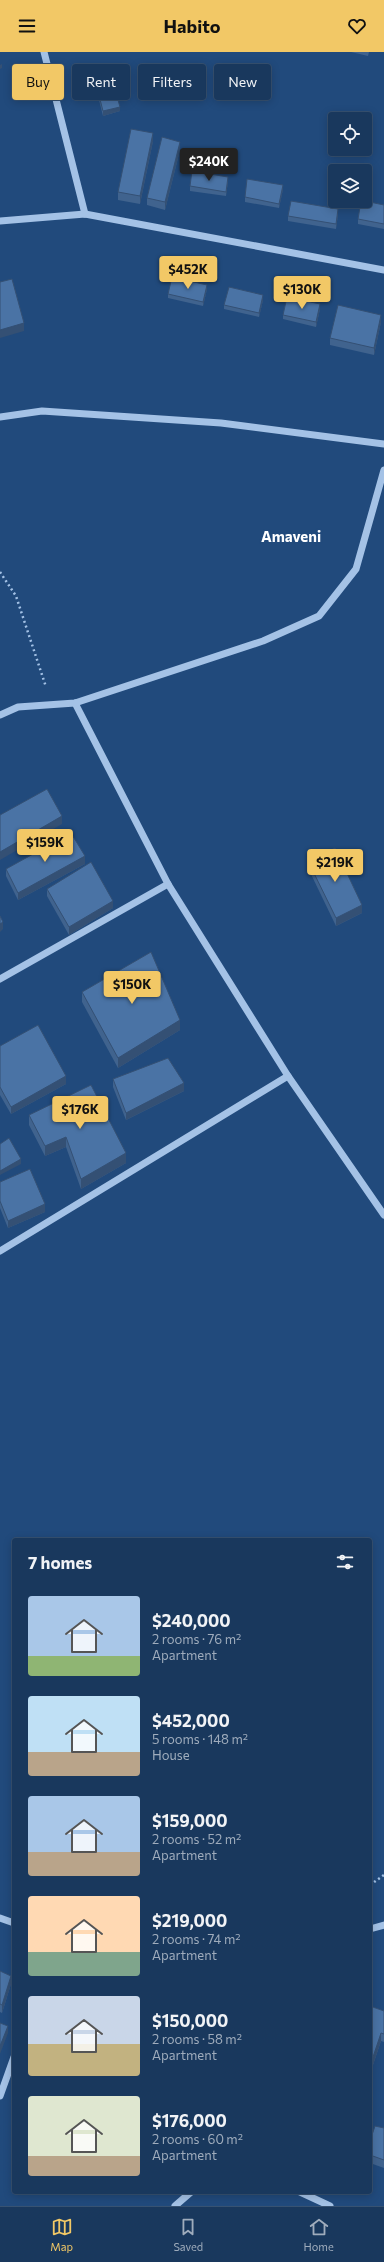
<!DOCTYPE html>
<meta charset="utf-8">
<style>
body{margin:0;font-family:Commissioner,sans-serif;background:#223f63;color:#f1f3f6;height:100vh;display:flex;flex-direction:column;font-size:15px;white-space:nowrap}
*{box-sizing:border-box;margin:0}
p{font-size:13px;color:#9facbc}
.icon{flex:none;width:22px;height:22px;fill:none;stroke:currentColor;stroke-width:2;stroke-linecap:round;stroke-linejoin:round}
.map{position:relative;flex:1;overflow:hidden}
.side{position:absolute;left:12px;top:1486px;width:360px;height:656px;display:flex;flex-direction:column;background:#19385d;border-radius:4px;box-shadow:0 2px 10px #0003,0 0 0 1px #375272}
.side>*{flex:none}
.banner{position:absolute;left:12px;top:12px;width:360px;height:36px;display:flex;gap:8px}
.buttons{position:absolute;left:328px;top:60px;display:grid;gap:8px}
.buttons a{display:grid;place-items:center;width:44px;height:44px;border-radius:4px;background:#19385d;box-shadow:0 2px 10px #0003,0 0 0 1px #375272;font-size:20px}
.price{position:absolute;translate:-50% -34px;padding:0 9px;border-radius:4px;background:#f2c866;color:#111;font-size:13px;line-height:26px;filter:drop-shadow(0 1px 2px #0008)}
.price::after{content:'';position:absolute;left:50%;top:24px;width:12px;height:9px;margin-left:-6px;background:inherit;clip-path:polygon(0 0,100% 0,50% 100%)}
.price.current{background:#222;color:#fff}
ul{padding:0;list-style:none}
li{display:flex;align-items:center;gap:12px;height:100px;padding:0 16px}
li span{display:grid;place-items:center;flex:none;width:112px;height:80px;border-radius:4px;color:#555}
li>.icon{margin-inline-start:auto}
span .icon{width:48px;height:48px;fill:#fffc;stroke-width:1}
li b{font-size:17px}
h2{display:flex;justify-content:space-between;align-items:center;height:48px;padding:0 16px;font-size:17px}
.pill{padding:0 14px;border-radius:4px;background:#19385d;box-shadow:0 2px 10px #0003,0 0 0 1px #375272;font-size:14px;line-height:36px}
.pill.current{background:#f2c866;color:#111}
header{display:flex;justify-content:space-between;align-items:center;height:52px;padding:0 16px;background:#f2c866;color:#111;font-size:18px;font-weight:700}
.dock{display:flex;justify-content:space-around;align-items:center;height:56px;border-top:1px solid #375272;background:#19385d;font-size:11px;color:#9facbc}
.dock a{display:grid;justify-items:center;gap:2px}
.dock .current{color:#f2c866}
.map>svg:first-child{display:block}
.lines{fill:none;stroke-linecap:round;stroke-linejoin:round}
.path{stroke:#a4c2e6;stroke-width:2.5;stroke-dasharray:2 3;stroke-linecap:butt}
.minor{stroke:#a4c2e6;stroke-width:7}
.wall{fill:#40638e}
.shaded-wall{fill:#345074}
.building{fill:#4a73a5;stroke:#345074}
.labels{text-anchor:middle;stroke-width:4;stroke-linejoin:round;paint-order:stroke}
.district-label{font-size:15px;font-weight:bold;fill:#fff;stroke:#214a7c}
</style>
<header><svg class="icon" aria-label="menu" viewBox="0 0 24 24"><path d="M4 6h16M4 12h16M4 18h16"/></svg>Habito<svg class="icon" aria-label="heart" viewBox="0 0 24 24"><path d="M12 20l-8-8c-3-5 5-10 8-4 3-6 11-1 8 4z"/></svg></header>
<div class="map">
<svg width="384" height="2154" viewBox="0 0 384 2154">
<rect width="100%" height="100%" fill="#214a7c"/>
<g class="lines">
<!-- path -->
<g class="path">
<polyline points="0,520 16,544 46,635"/>
<polyline points="370,1833 384,1823"/>
</g>
<!-- minor -->
<g class="minor">
<polyline points="44,0 85,162"/>
<polyline points="0,169 85,162 384,218"/>
<polyline points="0,365 42,359 221,371 384,392"/>
<polyline points="75,651 168,832 288,1024 384,1163"/>
<polyline points="0,663 18,655 75,651 263,589 319,564 356,517 384,418"/>
<polyline points="0,927 168,832"/>
<polyline points="0,1199 288,1024"/>
<polyline points="0,1866 14,1871"/>
<polyline points="370,1877 384,1873"/>
<polyline points="0,2044 14,2005"/>
<polyline points="300,2140 330,2154"/>
<polyline points="175,2154 191,2140"/>
</g>
</g>
<!-- wall -->
<g class="wall">
<polygon points="351,0 369,0 368,4"/>
<polygon points="94,24 120,59 103,64 94,28"/>
<polygon points="153,89 140,152 118,148 118,140"/>
<polygon points="180,98 165,158 147,153 147,146"/>
<polygon points="228,129 226,144 190,139 190,134"/>
<polygon points="283,137 279,156 245,150 245,145"/>
<polygon points="384,153 384,177 358,172 358,167"/>
<polygon points="338,162 336,177 288,169 288,164"/>
<polygon points="207,237 203,254 168,246 168,242"/>
<polygon points="263,248 259,265 224,257 224,253"/>
<polygon points="320,257 316,275 283,267 283,263"/>
<polygon points="381,270 374,303 330,293 330,286"/>
<polygon points="308,809 362,861 336,874 308,816"/>
<polygon points="85,812 18,848 6,824 6,817"/>
<polygon points="47,837 113,856 69,883 47,844"/>
<polygon points="82,940 180,978 118,1016 82,950"/>
<polygon points="0,994 66,1032 11,1062 0,1043"/>
<polygon points="113,1027 184,1039 126,1068 113,1035"/>
<polygon points="29,1063 126,1111 81,1137 66,1095 45,1104 29,1073"/>
<polygon points="0,1130 45,1160 8,1176 0,1156"/>
<polygon points="0,1919 11,1932 2,1961 0,1960"/>
<polygon points="370,1954 384,1959 384,1990 381,1989 370,2022"/>
<polygon points="384,2076 384,2116 370,2111 370,2089"/>
</g>
<!-- shaded-wall -->
<g class="shaded-wall">
<polygon points="2,12 2,16 0,17 0,13"/>
<polygon points="120,55 120,59 103,64 103,59"/>
<polygon points="153,81 153,89 140,152 140,144"/>
<polygon points="180,90 180,98 165,158 165,150"/>
<polygon points="228,125 228,129 226,144 226,140"/>
<polygon points="283,133 283,137 279,156 279,152"/>
<polygon points="338,157 338,162 336,177 336,172"/>
<polygon points="207,233 207,237 203,254 203,250"/>
<polygon points="263,243 263,248 259,265 259,261"/>
<polygon points="320,252 320,257 316,275 316,270"/>
<polygon points="381,263 381,270 374,303 374,296"/>
<polygon points="24,271 24,279 0,286 0,278"/>
<polygon points="62,764 62,772 0,808 0,800"/>
<polygon points="85,804 85,812 18,848 18,841"/>
<polygon points="113,849 113,856 69,883 69,875"/>
<polygon points="362,853 362,861 336,874 336,866"/>
<polygon points="3,870 3,877 0,880 0,872"/>
<polygon points="180,968 180,978 118,1016 118,1006"/>
<polygon points="66,1024 66,1032 11,1062 11,1055"/>
<polygon points="184,1031 184,1039 126,1068 126,1061"/>
<polygon points="66,1085 66,1095 45,1104 45,1094"/>
<polygon points="126,1101 126,1111 81,1137 81,1127"/>
<polygon points="21,1107 21,1112 0,1123 0,1119"/>
<polygon points="45,1152 45,1160 8,1176 8,1169"/>
<polygon points="11,1924 11,1932 2,1961 2,1953"/>
<polygon points="8,1974 8,1981 0,2002 0,1994"/>
<polygon points="381,1981 381,1989 370,2022 370,2014"/>
</g>
<!-- building -->
<g class="building">
<polygon points="110,20 120,55 103,59 94,24"/>
<polygon points="131,77 153,81 140,144 118,140"/>
<polygon points="162,85 180,90 165,150 147,146"/>
<polygon points="192,119 228,125 226,140 190,134"/>
<polygon points="247,127 283,133 279,152 245,145"/>
<polygon points="291,149 338,157 336,172 288,164"/>
<polygon points="361,149 365,149 384,153 384,172 358,167"/>
<polygon points="172,225 207,233 203,250 168,242"/>
<polygon points="12,227 24,271 0,278 0,230"/>
<polygon points="229,235 263,243 259,261 224,253"/>
<polygon points="287,245 320,252 316,270 283,263"/>
<polygon points="338,253 381,263 374,296 330,286"/>
<polygon points="47,737 62,764 0,800 0,763"/>
<polygon points="71,781 85,804 18,841 6,817"/>
<polygon points="335,796 362,853 336,866 308,809"/>
<polygon points="91,810 113,849 69,875 47,837"/>
<polygon points="0,864 3,870 0,872"/>
<polygon points="151,900 180,968 118,1006 82,940"/>
<polygon points="38,973 66,1024 11,1055 0,1035 0,994"/>
<polygon points="168,1006 184,1031 126,1061 113,1027"/>
<polygon points="91,1033 126,1101 81,1127 66,1085 45,1094 29,1063"/>
<polygon points="9,1086 21,1107 0,1119 0,1092"/>
<polygon points="30,1117 45,1152 8,1169 0,1149 0,1130"/>
<polygon points="0,1919 11,1924 2,1953 0,1952"/>
<polygon points="370,1954 384,1959 384,1982 381,1981 370,2014"/>
<polygon points="0,1971 8,1974 0,1994"/>
<polygon points="375,2074 384,2076 384,2108 370,2103 370,2089"/>
</g>
<g class="labels">
<!-- district labels -->
<g class="district-label">
<text x="291" y="490">Amaveni</text>
</g>
</g>
</svg>
<div class="buttons">
<a><svg class="icon" aria-label="locate" viewBox="0 0 24 24"><circle cx="12" cy="12" r="6"/><path d="M12 2v4M12 18v4M2 12h4M18 12h4"/></svg></a>
<a><svg class="icon" aria-label="layers" viewBox="0 0 24 24"><path d="M12 4l9 5-9 5-9-5zM3 14l9 5 9-5"/></svg></a>
</div>
<b class="price current" style="left:209px;top:130px">$240K</b>
<b class="price" style="left:188px;top:238px">$452K</b>
<b class="price" style="left:302px;top:258px">$130K</b>
<b class="price" style="left:45px;top:811px">$159K</b>
<b class="price" style="left:335px;top:831px">$219K</b>
<b class="price" style="left:132px;top:953px">$150K</b>
<b class="price" style="left:80px;top:1078px">$176K</b>
<div class="banner">
<a class="pill current">Buy</a>
<a class="pill">Rent</a>
<a class="pill">Filters</a>
<a class="pill">New</a>
</div>
<section class="side">
<h2>7 homes<svg class="icon" aria-label="filters" viewBox="0 0 24 24"><path d="M4 7h16M4 17h16"/><circle cx="9" cy="7" r="2"/><circle cx="15" cy="17" r="2"/></svg></h2>
<ul>
<li><span style="background:linear-gradient(#a9c7e8 75%,#8fb573 0)"><svg class="icon" aria-label="home" viewBox="0 0 24 24"><path d="M3 11l9-7 9 7M6 9v11h12V9"/></svg></span><div><b>$240,000</b><p>2 rooms · 76 m²</p><p>Apartment</p></div></li>
<li><span style="background:linear-gradient(#bfe0f5 70%,#b9a48a 0)"><svg class="icon" aria-label="home" viewBox="0 0 24 24"><path d="M3 11l9-7 9 7M6 9v11h12V9"/></svg></span><div><b>$452,000</b><p>5 rooms · 148 m²</p><p>House</p></div></li>
<li><span style="background:linear-gradient(#a9c7e8 70%,#b9a48a 0)"><svg class="icon" aria-label="home" viewBox="0 0 24 24"><path d="M3 11l9-7 9 7M6 9v11h12V9"/></svg></span><div><b>$159,000</b><p>2 rooms · 52 m²</p><p>Apartment</p></div></li>
<li><span style="background:linear-gradient(#ffd9b3 70%,#7fa58c 0)"><svg class="icon" aria-label="home" viewBox="0 0 24 24"><path d="M3 11l9-7 9 7M6 9v11h12V9"/></svg></span><div><b>$219,000</b><p>2 rooms · 74 m²</p><p>Apartment</p></div></li>
<li><span style="background:linear-gradient(#c9d6e8 60%,#c2b280 0)"><svg class="icon" aria-label="home" viewBox="0 0 24 24"><path d="M3 11l9-7 9 7M6 9v11h12V9"/></svg></span><div><b>$150,000</b><p>2 rooms · 58 m²</p><p>Apartment</p></div></li>
<li><span style="background:linear-gradient(#dfe7d0 75%,#b9a48a 0)"><svg class="icon" aria-label="home" viewBox="0 0 24 24"><path d="M3 11l9-7 9 7M6 9v11h12V9"/></svg></span><div><b>$176,000</b><p>2 rooms · 60 m²</p><p>Apartment</p></div></li>
</ul>
</section>
</div>
<nav class="dock">
<a class="current"><svg class="icon" aria-label="map" viewBox="0 0 24 24"><path d="M3 6l6-2 6 2 6-2v14l-6 2-6-2-6 2zM9 4v14M15 6v14"/></svg>Map</a>
<a><svg class="icon" aria-label="saved" viewBox="0 0 24 24"><path d="M7 4h10v16l-5-4-5 4z"/></svg>Saved</a>
<a><svg class="icon" aria-label="home" viewBox="0 0 24 24"><path d="M3 11l9-7 9 7M6 9v11h12V9"/></svg>Home</a>
</nav>
